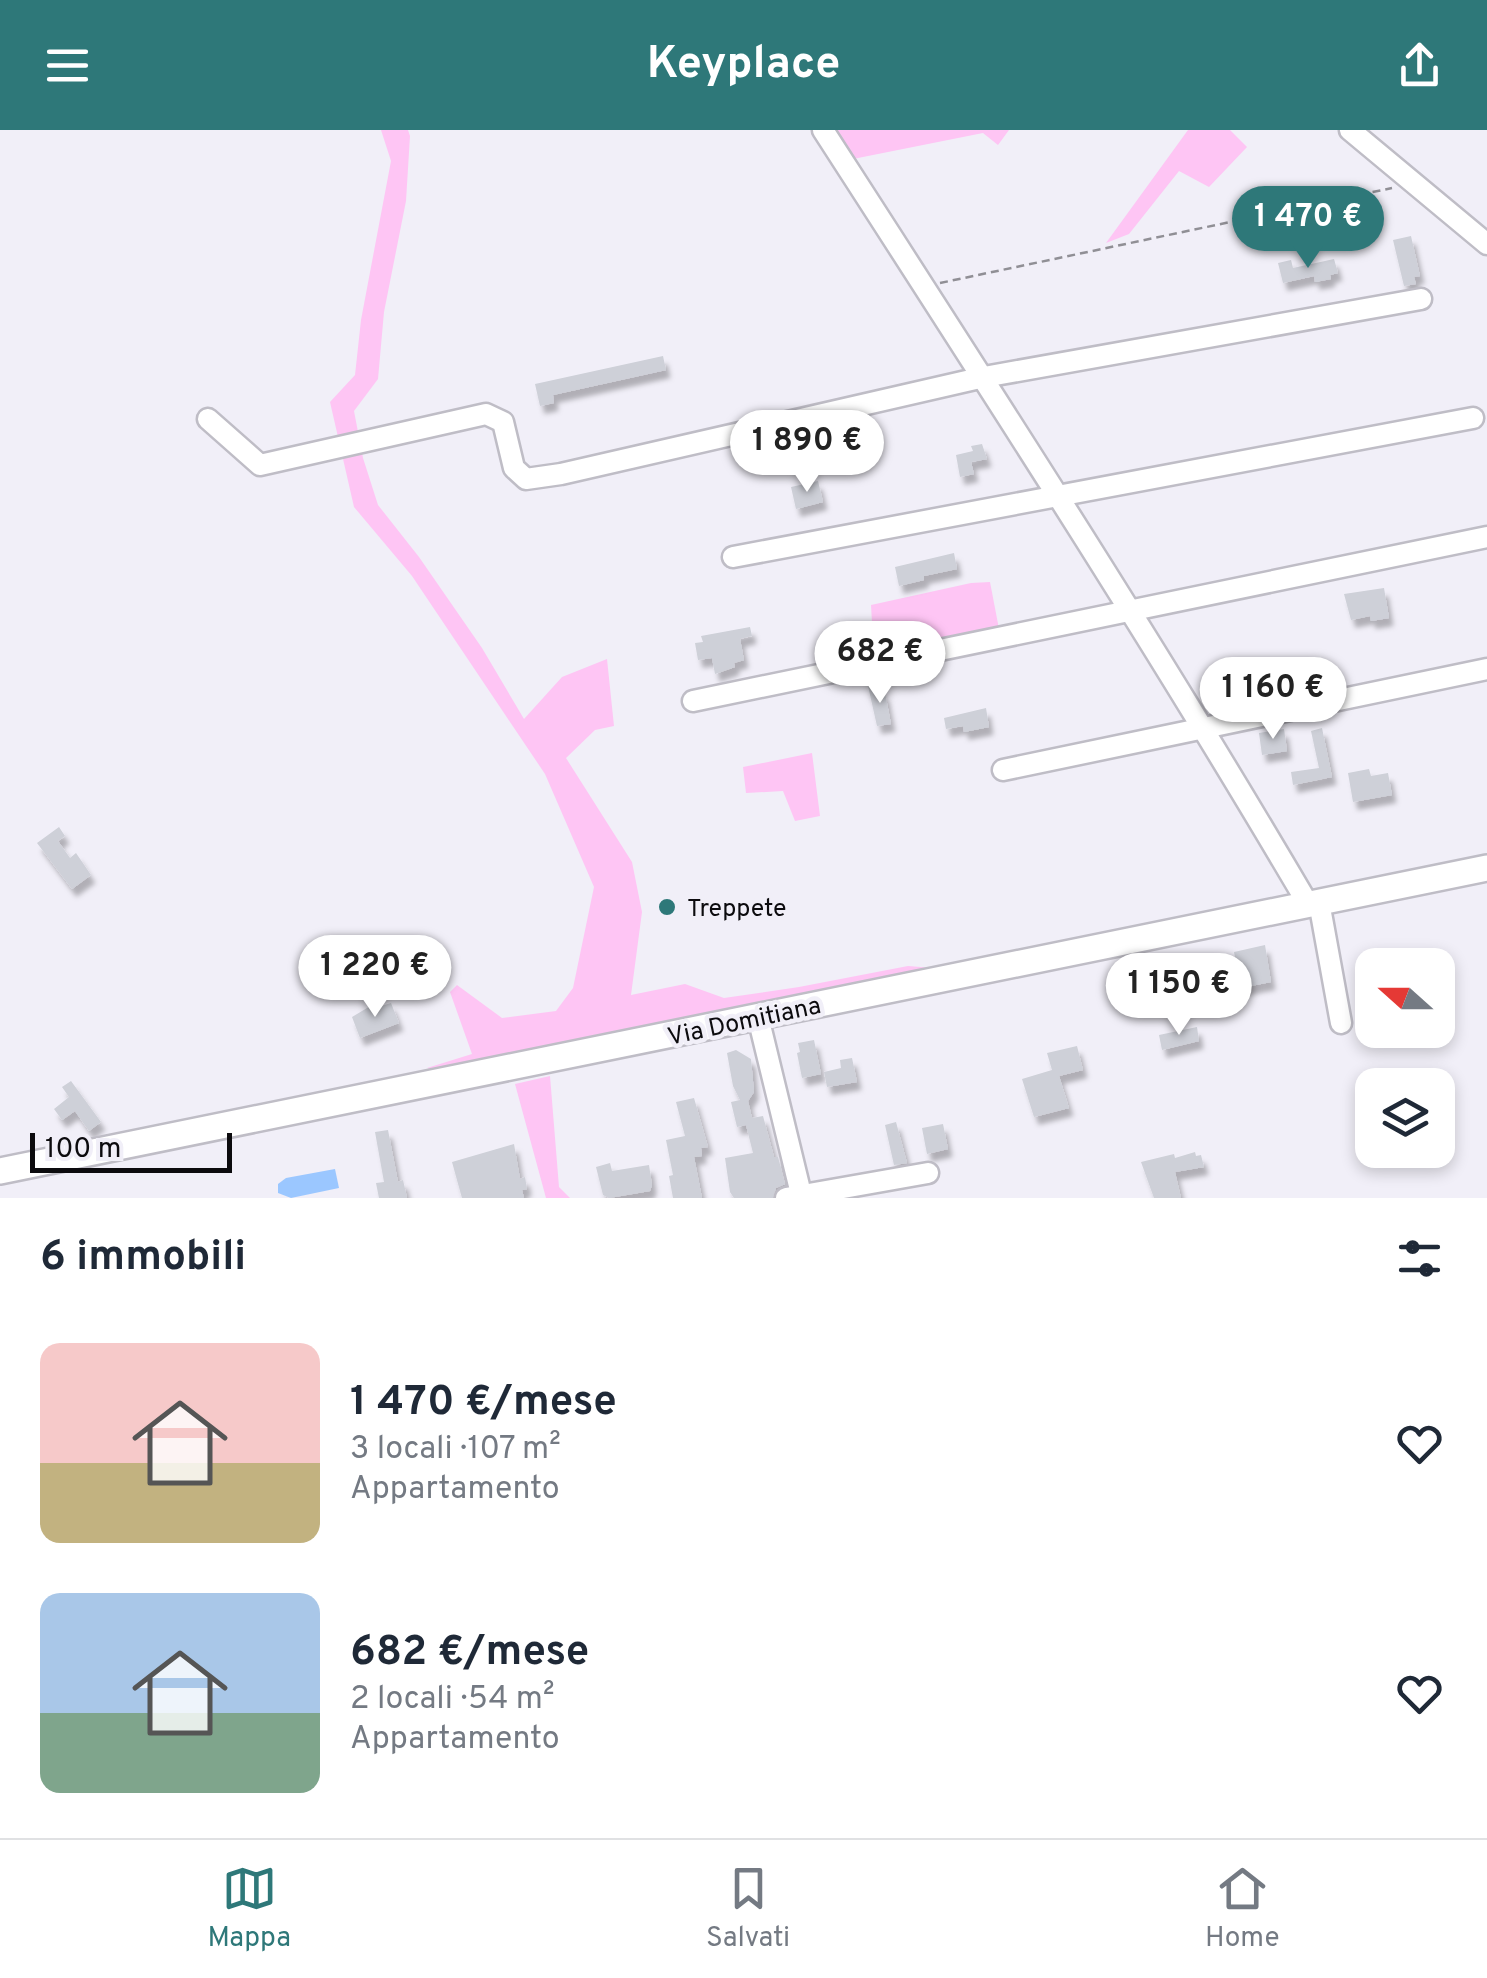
<!DOCTYPE html>
<html lang="it">
<meta charset="utf-8">
<style>
body{margin:0;font-family:Overpass,sans-serif;background:#f2f2f3;color:#1f2937;height:100vh;display:flex;flex-direction:column;font-size:38px;white-space:nowrap}
*{box-sizing:border-box;margin:0}
p{font-size:32px;color:#747a83}
.icon{flex:none;width:55px;height:55px;fill:none;stroke:currentColor;stroke-width:2;stroke-linecap:round;stroke-linejoin:round}
.map{position:relative;height:1068px;overflow:hidden}
.drawer{display:flex;flex-direction:column;background:#fff;flex:1}
.drawer>*{flex:none}
.needle{width:65px;rotate:291deg}
.fabs{position:absolute;left:1355px;top:818px;display:grid;gap:20px}
.fabs a{display:grid;place-items:center;width:100px;height:100px;border-radius:20px;background:#fff;box-shadow:0 5px 15px #0003;font-size:50px}
.scale{position:absolute;left:30px;bottom:25px;width:202px;box-sizing:border-box;padding-left:10px;border:5px solid #0c0b0e;border-top:0;font-size:28px;line-height:35px;white-space:nowrap;color:#0c0b0e;-webkit-text-stroke:8px #f1eff8;paint-order:stroke}
.price{position:absolute;translate:-50% -85px;padding:0 22px;border-radius:35px;background:#fff;color:#222;font-size:32px;line-height:65px;filter:drop-shadow(0 2px 5px #0008)}
.price::after{content:'';position:absolute;left:50%;top:60px;width:30px;height:22px;margin-left:-15px;background:inherit;clip-path:polygon(0 0,100% 0,50% 100%)}
.price.selected{background:#2e7879;color:#fff}
ul{padding:0;list-style:none}
li{display:flex;align-items:center;gap:30px;height:250px;padding:0 40px}
li span{display:grid;place-items:center;flex:none;width:280px;height:200px;border-radius:20px;color:#555}
li>.icon{margin-inline-start:auto}
span .icon{width:120px;height:120px;fill:#fffc;stroke-width:1}
li b{font-size:42px}
h2{display:flex;justify-content:space-between;align-items:center;height:120px;padding:0 40px;font-size:42px}
header{display:flex;justify-content:space-between;align-items:center;height:130px;padding:0 40px;background:#2e7879;color:#fff;font-size:45px;font-weight:700}
.dock{display:flex;justify-content:space-around;align-items:center;height:140px;border-top:2px solid #e0e1e3;background:#fff;font-size:28px;color:#747a83}
.dock a{display:grid;justify-items:center;gap:5px}
.dock .selected{color:#2e7879}
.map>svg:first-child{display:block}
.green{fill:#fec5f4}
.water{fill:#9bc7ff}
.building{fill:#ced0d8;filter:url(#shadow)}
.lines{fill:none;stroke-linecap:round;stroke-linejoin:round}
.minor-casing{stroke:#bfbdc6;stroke-width:25}
.major-casing{stroke:#bfbdc6;stroke-width:30}
.path{stroke:#908f95;stroke-width:2.5;stroke-dasharray:8 5;stroke-linecap:butt}
.minor{stroke:#fff;stroke-width:20}
.major{stroke:#fff;stroke-width:25}
.poi-dot{fill:#2e7879;stroke:#f1eff8;stroke-width:4}
.labels{text-anchor:middle;stroke-width:9;stroke-linejoin:round;paint-order:stroke}
.poi-label{font-size:25px;fill:#0c0b0e;stroke:#f1eff8;text-anchor:start}
.street-label{font-size:25px;fill:#0c0b0e;stroke:#f1eff8}
</style>
<header><svg class="icon" aria-label="menu" viewBox="0 0 24 24"><path d="M4 6h16M4 12h16M4 18h16"/></svg>Keyplace<svg class="icon" aria-label="share" viewBox="0 0 24 24"><path d="M12 15V3M7 8l5-5 5 5M5 13v7h14v-7"/></svg></header>
<div class="map">
<svg width="1487" height="1068" viewBox="0 0 1487 1068">
<defs>
<filter id="shadow"><feDropShadow dx="4.5" dy="8" stdDeviation="2.5" flood-color="#0004"/></filter>
</defs>
<rect width="100%" height="100%" fill="#f1eff8"/>
<!-- green -->
<g class="green">
<polygon points="381,0 408,0 410,6 406,71 384,182 378,249 354,281 363,328 378,375 419,427 482,518 524,589 562,547 607,529 614,596 595,600 566,628 632,732 642,782 631,865 685,854 724,868 799,857 908,836 946,839 875,855 700,885 437,942 427,938 472,924 450,862 457,855 502,888 556,881 573,858 594,757 545,644 412,446 354,377 330,272 355,245 361,190 391,31"/>
<polygon points="835,0 1009,0 998,15 983,3 853,29"/>
<polygon points="1188,0 1230,0 1247,17 1209,57 1179,41 1129,104 1106,113"/>
<polygon points="990,452 999,499 874,528 871,475 971,453"/>
<polygon points="812,623 820,686 795,691 783,661 746,663 743,637"/>
<polygon points="550,946 559,1057 570,1068 546,1068 515,954"/>
</g>
<!-- water -->
<polygon class="water" points="335,1039 339,1058 291,1068 278,1063 278,1054 286,1048"/>
<!-- building -->
<g class="building">
<polygon points="1411,106 1420,146 1414,147 1416,154 1404,156 1393,110"/>
<polygon points="1334,129 1338,143 1330,145 1331,149 1315,152 1314,146 1283,153 1278,133 1291,130 1293,138"/>
<polygon points="663,226 666,240 553,265 554,273 540,276 535,254"/>
<polygon points="982,314 987,329 971,332 974,344 960,347 956,325 973,321 971,316"/>
<polygon points="818,351 823,372 796,379 791,357"/>
<polygon points="954,423 957,439 924,446 924,450 899,456 895,437"/>
<polygon points="1384,458 1389,488 1371,491 1370,486 1351,490 1344,464"/>
<polygon points="750,497 752,506 740,509 744,530 734,533 735,537 715,544 712,528 698,530 695,513 703,512 701,506"/>
<polygon points="879,554 881,564 885,563 891,594 877,596 868,556"/>
<polygon points="986,578 989,597 964,602 963,596 946,599 944,588"/>
<polygon points="1322,598 1332,647 1293,655 1291,642 1319,638 1311,601"/>
<polygon points="1284,599 1287,621 1262,625 1259,603"/>
<polygon points="1369,639 1371,646 1388,643 1392,665 1353,672 1348,643"/>
<polygon points="59,697 65,706 58,711 70,728 76,723 91,745 72,759 37,713"/>
<polygon points="1265,815 1271,852 1241,858 1234,822"/>
<polygon points="1164,840 1165,843 1180,844 1184,868 1155,872 1147,843"/>
<polygon points="391,873 399,893 360,908 352,887 372,875 375,878"/>
<polygon points="1197,897 1199,911 1162,920 1159,905"/>
<polygon points="814,910 821,944 802,948 797,923 800,922 798,913"/>
<polygon points="1077,916 1083,940 1059,946 1069,978 1034,987 1022,949 1052,940 1047,923"/>
<polygon points="736,920 751,929 754,962 748,971 752,988 763,986 774,1027 778,1027 785,1054 776,1058 773,1068 734,1068 730,1062 725,1028 753,1023 746,995 737,997 731,972 740,970 733,956 727,923"/>
<polygon points="852,928 857,952 827,957 824,942 841,938 840,930"/>
<polygon points="71,951 101,992 89,1001 75,981 62,990 54,979 69,967 62,957"/>
<polygon points="694,968 708,1017 701,1018 702,1026 694,1027 702,1068 673,1068 669,1046 673,1045 666,1010 685,1006 676,972"/>
<polygon points="896,992 907,1033 894,1035 885,995"/>
<polygon points="943,994 948,1019 927,1024 922,998"/>
<polygon points="388,1000 398,1052 403,1050 407,1068 379,1068 376,1053 384,1052 375,1002"/>
<polygon points="514,1014 520,1049 525,1047 527,1059 522,1060 524,1068 462,1068 452,1032"/>
<polygon points="1195,1022 1196,1026 1201,1025 1204,1037 1175,1042 1181,1068 1154,1068 1141,1032 1174,1024 1175,1028"/>
<polygon points="610,1033 612,1041 649,1035 652,1055 650,1061 609,1068 603,1065 596,1037"/>
</g>
<g class="lines">
<!-- minor casing -->
<g class="minor-casing">
<g id="minor">
<path d="M823,0C988,256 1154,512 1308,774"/>
<polyline points="1350,0 1487,114"/>
<polyline points="208,289 260,335 486,284 503,292 514,338 526,349 561,344 984,247 1421,169"/>
<polyline points="733,427 1473,288"/>
<polyline points="693,571 1487,407"/>
<polyline points="1003,640 1487,539"/>
<polyline points="1319,772 1341,893"/>
<polyline points="758,887 802,1068"/>
<polyline points="786,1068 928,1043"/>
</g>
</g>
<!-- major casing -->
<g class="major-casing">
<polyline id="major" points="0,1041 1487,738"/>
</g>
<!-- path -->
<polyline class="path" points="940,153 1392,58"/>
<!-- minor -->
<use href="#minor" class="minor"/>
<!-- major -->
<use href="#major" class="major"/>
</g>
<!-- markers -->
<circle class="poi-dot" cx="667" cy="777" r="10"/>
<g class="labels">
<!-- poi labels -->
<g class="poi-label">
<text x="687" y="786">Treppete</text>
</g>
<!-- street labels -->
<g class="street-label">
<text transform="translate(744 890) rotate(-12)" y="9">Via Domitiana</text>
</g>
</g>
</svg>
<div class="fabs">
<a><svg class="needle" viewBox="-14 -14 28 28"><path d="M0-13l5 13h-10z" fill="#e53935"/><path d="M0 13l5-13h-10z" fill="#747a83"/></svg></a>
<a><svg class="icon" aria-label="layers" viewBox="0 0 24 24"><path d="M12 4l9 5-9 5-9-5zM3 14l9 5 9-5"/></svg></a>
</div>
<div class="scale">100 m</div>
<b class="price selected" style="left:1308px;top:141px">1 470 €</b>
<b class="price" style="left:807px;top:365px">1 890 €</b>
<b class="price" style="left:880px;top:576px">682 €</b>
<b class="price" style="left:1273px;top:612px">1 160 €</b>
<b class="price" style="left:375px;top:890px">1 220 €</b>
<b class="price" style="left:1179px;top:908px">1 150 €</b>
</div>
<section class="drawer">
<h2>6 immobili<svg class="icon" aria-label="filters" viewBox="0 0 24 24"><path d="M4 7h16M4 17h16"/><circle cx="9" cy="7" r="2"/><circle cx="15" cy="17" r="2"/></svg></h2>
<ul>
<li><span style="background:linear-gradient(#f6c9c9 60%,#c2b280 0)"><svg class="icon" aria-label="home" viewBox="0 0 24 24"><path d="M3 11l9-7 9 7M6 9v11h12V9"/></svg></span><div><b>1 470 €/mese</b><p>3 locali · 107 m²</p><p>Appartamento</p></div><svg class="icon" aria-label="heart" viewBox="0 0 24 24"><path d="M12 20l-8-8c-3-5 5-10 8-4 3-6 11-1 8 4z"/></svg></li>
<li><span style="background:linear-gradient(#a9c7e8 60%,#7fa58c 0)"><svg class="icon" aria-label="home" viewBox="0 0 24 24"><path d="M3 11l9-7 9 7M6 9v11h12V9"/></svg></span><div><b>682 €/mese</b><p>2 locali · 54 m²</p><p>Appartamento</p></div><svg class="icon" aria-label="heart" viewBox="0 0 24 24"><path d="M12 20l-8-8c-3-5 5-10 8-4 3-6 11-1 8 4z"/></svg></li>
</ul>
</section>
<nav class="dock">
<a class="selected"><svg class="icon" aria-label="map" viewBox="0 0 24 24"><path d="M3 6l6-2 6 2 6-2v14l-6 2-6-2-6 2zM9 4v14M15 6v14"/></svg>Mappa</a>
<a><svg class="icon" aria-label="saved" viewBox="0 0 24 24"><path d="M7 4h10v16l-5-4-5 4z"/></svg>Salvati</a>
<a><svg class="icon" aria-label="home" viewBox="0 0 24 24"><path d="M3 11l9-7 9 7M6 9v11h12V9"/></svg>Home</a>
</nav>
